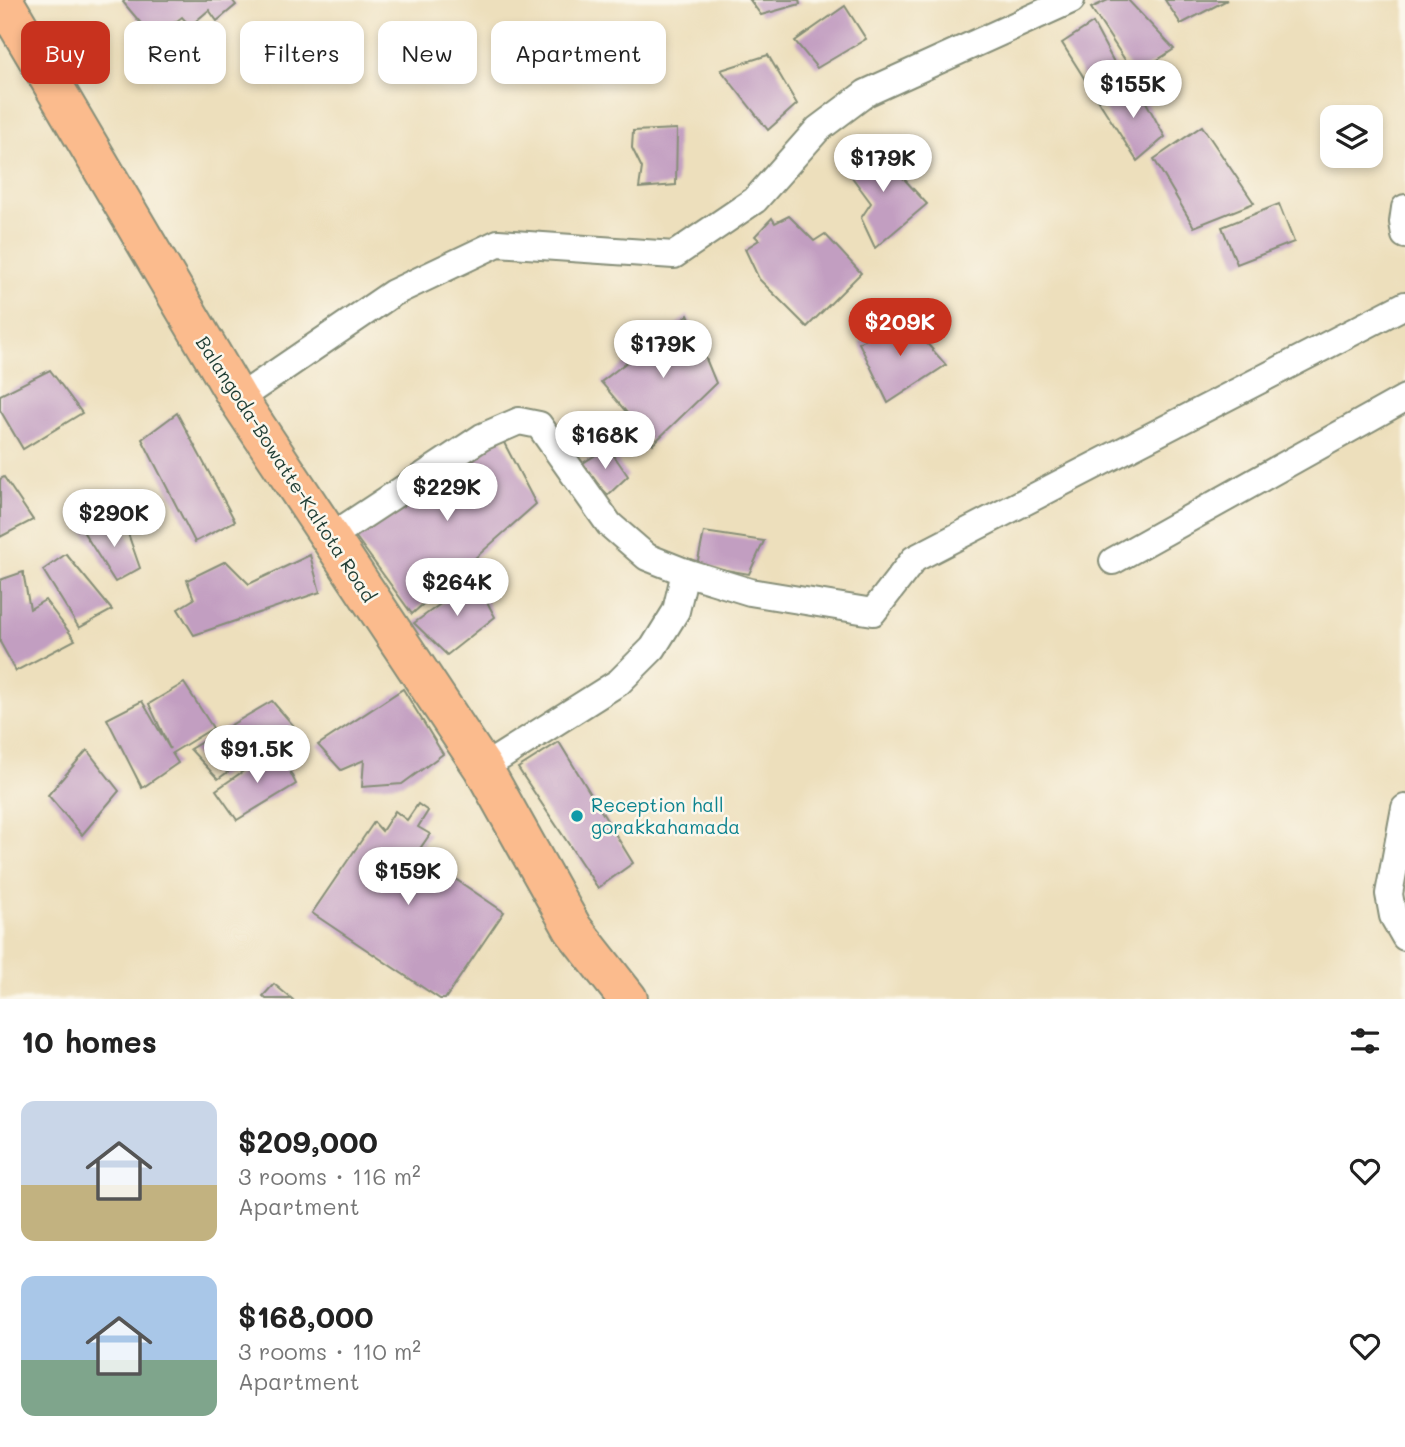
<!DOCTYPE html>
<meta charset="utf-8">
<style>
body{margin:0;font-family:Mali,sans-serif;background:#f2f2f2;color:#222;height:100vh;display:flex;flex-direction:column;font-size:26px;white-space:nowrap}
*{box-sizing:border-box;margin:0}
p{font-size:23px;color:#767676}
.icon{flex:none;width:38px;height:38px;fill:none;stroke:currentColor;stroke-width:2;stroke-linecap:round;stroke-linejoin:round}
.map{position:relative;height:999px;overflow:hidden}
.panel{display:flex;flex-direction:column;background:#fff;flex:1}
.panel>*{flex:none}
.guide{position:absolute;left:21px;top:21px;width:700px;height:63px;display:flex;gap:14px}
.tools{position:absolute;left:1320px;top:105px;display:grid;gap:14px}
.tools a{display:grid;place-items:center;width:63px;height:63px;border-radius:14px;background:#fff;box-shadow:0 4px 10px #0003;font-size:35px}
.price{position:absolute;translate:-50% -60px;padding:0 16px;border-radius:24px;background:#fff;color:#222;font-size:23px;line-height:46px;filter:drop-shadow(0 2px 4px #0008)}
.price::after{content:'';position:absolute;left:50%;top:42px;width:21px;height:16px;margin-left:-10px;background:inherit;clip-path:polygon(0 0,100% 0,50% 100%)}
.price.current{background:#c8321e;color:#fff}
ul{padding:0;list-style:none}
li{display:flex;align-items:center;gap:21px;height:175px;padding:0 21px}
li span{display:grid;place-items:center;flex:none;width:196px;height:140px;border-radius:14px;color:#555}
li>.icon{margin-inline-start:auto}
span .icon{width:84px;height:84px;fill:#fffc;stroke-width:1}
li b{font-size:30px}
h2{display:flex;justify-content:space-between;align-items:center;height:84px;padding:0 21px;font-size:30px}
.tag{padding:0 24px;border-radius:14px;background:#fff;box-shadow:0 4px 10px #0003;font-size:24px;line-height:63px}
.tag.current{background:#c8321e;color:#fff}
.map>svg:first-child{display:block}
.building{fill:#c29ec1}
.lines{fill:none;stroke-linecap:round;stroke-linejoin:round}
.minor-casing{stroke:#868e78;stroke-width:30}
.primary-casing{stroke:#868e78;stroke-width:42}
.minor{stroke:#fff;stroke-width:26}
.primary{stroke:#fbbb8d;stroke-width:38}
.culture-dot{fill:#0f9aa8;stroke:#fbf7ec;stroke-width:2.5}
.labels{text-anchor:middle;stroke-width:5;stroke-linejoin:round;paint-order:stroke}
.street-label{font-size:19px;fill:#1f3d34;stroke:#fbf7ec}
.culture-label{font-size:19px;fill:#0d838f;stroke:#fbf7ec;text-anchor:start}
</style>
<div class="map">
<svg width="1405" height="999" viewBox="0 0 1405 999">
<rect width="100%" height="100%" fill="#fbf7ec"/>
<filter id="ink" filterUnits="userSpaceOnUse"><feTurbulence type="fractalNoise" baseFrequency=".0143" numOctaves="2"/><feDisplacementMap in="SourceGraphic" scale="14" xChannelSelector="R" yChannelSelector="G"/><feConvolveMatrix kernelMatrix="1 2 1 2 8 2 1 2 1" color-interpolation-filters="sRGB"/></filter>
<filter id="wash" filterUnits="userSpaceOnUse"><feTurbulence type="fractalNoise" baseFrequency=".00686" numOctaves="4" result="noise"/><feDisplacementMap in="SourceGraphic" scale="28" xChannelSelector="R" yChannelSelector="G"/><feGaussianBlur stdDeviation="1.57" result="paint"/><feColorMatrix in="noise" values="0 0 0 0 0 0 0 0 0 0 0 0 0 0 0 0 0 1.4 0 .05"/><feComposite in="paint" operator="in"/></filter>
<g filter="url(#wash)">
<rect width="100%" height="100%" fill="#eddfbc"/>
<g id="blocks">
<!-- building -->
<g class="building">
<polygon points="125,0 232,0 236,5 217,21 209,10 190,26 182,17 173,24 184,37 165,52 123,2"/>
<polygon points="750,0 799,0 800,4 761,15"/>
<polygon points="1108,0 1128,0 1174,49 1135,75 1091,8"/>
<polygon points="1165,0 1227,0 1181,24"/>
<polygon points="845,6 866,39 817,68 795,41"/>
<polygon points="1093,23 1124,81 1098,100 1062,43"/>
<polygon points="768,55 797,104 768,130 721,70"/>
<polygon points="1135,82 1165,137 1137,161 1098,100"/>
<polygon points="1202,126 1254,203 1194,227 1154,159"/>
<polygon points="677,129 676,185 639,188 642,168 632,148 633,131"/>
<polygon points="870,142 927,204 875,248 861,218 871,203 843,165"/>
<polygon points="1279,204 1294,242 1237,264 1222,227"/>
<polygon points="789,216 814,241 825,234 861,273 807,327 759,279 745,249 759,240 755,236 772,218 775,223"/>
<polygon points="688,315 716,383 653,444 601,382"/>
<polygon points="903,316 946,365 888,403 859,343"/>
<polygon points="50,370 82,413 23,449 0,410 0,395"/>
<polygon points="177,413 235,521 195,542 142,439"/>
<polygon points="500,435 536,504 412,614 353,533"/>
<polygon points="608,447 628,476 608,495 580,465"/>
<polygon points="4,477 33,520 0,537 0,479"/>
<polygon points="124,522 140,568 115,582 81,528"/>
<polygon points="704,532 764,541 749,574 697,565"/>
<polygon points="66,554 112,610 79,628 43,570"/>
<polygon points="310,555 320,592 194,635 178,609 194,599 187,580 226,561 249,584"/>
<polygon points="23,572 30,609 45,600 75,640 16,671 0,642 0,580"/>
<polygon points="475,579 495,617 447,655 414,623"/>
<polygon points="184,683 213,728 172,753 178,763 142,788 107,719 142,701 170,749 149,704"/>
<polygon points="403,689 443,754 402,784 362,787 364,760 341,770 318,745"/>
<polygon points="272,701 293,725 218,779 190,749"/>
<polygon points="559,742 633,863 598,888 518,768"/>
<polygon points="278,747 296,784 237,820 216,790"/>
<polygon points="87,750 119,791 82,835 48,795"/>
<polygon points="418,804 428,811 418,827 430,834 417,853 504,912 445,999 440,999 312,913 374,822 382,831 395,811 407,820"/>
<polygon points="274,984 292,999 266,999 263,996"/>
</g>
</g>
</g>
<g filter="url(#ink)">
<use href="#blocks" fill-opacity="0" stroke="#868e78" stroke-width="2"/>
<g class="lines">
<!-- minor casing -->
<g class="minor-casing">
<g id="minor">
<polyline points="1405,208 1403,222 1405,235"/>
<polyline points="238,399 393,293 498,243 674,255 755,200 818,129 866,93 1071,0"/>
<polyline points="329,538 482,437 519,421 539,425 609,524 647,557 685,572 750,592 873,612 914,559 1405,305"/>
<polyline points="1113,561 1405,398"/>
<polyline points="483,768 619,682 653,648 676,611 685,572"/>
<polyline points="1405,808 1389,894 1393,916 1405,937"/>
</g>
</g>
<!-- primary casing -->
<g class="primary-casing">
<polyline id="primary" points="3,0 238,399 483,768 573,929 628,999"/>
</g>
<!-- minor -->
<use href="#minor" class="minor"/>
<!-- primary -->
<use href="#primary" class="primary"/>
</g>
</g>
<!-- markers -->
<circle class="culture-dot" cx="577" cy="816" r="7"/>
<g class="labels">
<!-- street labels -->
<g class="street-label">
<text transform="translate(286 469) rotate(57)" y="7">Balangoda-Bowatte-Kaltota Road</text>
</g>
<!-- culture labels -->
<g class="culture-label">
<text x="591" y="812">Reception hall<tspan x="591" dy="22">gorakkahamada</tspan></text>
</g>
</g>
</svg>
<div class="tools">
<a><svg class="icon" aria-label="layers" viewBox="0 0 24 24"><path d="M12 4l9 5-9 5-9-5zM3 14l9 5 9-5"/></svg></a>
</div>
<b class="price" style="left:1133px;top:120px">$155K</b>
<b class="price" style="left:883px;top:194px">$179K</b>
<b class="price current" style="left:900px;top:358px">$209K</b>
<b class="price" style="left:663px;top:380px">$179K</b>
<b class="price" style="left:605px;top:471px">$168K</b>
<b class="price" style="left:447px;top:523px">$229K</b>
<b class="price" style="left:114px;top:549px">$290K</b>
<b class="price" style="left:457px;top:618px">$264K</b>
<b class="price" style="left:257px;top:785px">$91.5K</b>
<b class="price" style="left:408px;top:907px">$159K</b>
<div class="guide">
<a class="tag current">Buy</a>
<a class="tag">Rent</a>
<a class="tag">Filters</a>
<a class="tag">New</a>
<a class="tag">Apartment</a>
</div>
</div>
<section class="panel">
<h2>10 homes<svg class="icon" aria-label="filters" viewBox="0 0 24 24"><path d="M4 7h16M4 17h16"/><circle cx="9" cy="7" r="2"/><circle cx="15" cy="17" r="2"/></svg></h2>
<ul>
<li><span style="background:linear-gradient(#c9d6e8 60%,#c2b280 0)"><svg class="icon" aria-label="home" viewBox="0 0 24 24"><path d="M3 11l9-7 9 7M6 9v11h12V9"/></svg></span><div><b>$209,000</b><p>3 rooms · 116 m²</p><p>Apartment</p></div><svg class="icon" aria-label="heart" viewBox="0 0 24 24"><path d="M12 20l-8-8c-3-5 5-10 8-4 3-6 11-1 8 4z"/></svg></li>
<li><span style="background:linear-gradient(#a9c7e8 60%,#7fa58c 0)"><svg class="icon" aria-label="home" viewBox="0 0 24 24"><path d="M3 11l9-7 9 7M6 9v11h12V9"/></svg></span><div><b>$168,000</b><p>3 rooms · 110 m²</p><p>Apartment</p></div><svg class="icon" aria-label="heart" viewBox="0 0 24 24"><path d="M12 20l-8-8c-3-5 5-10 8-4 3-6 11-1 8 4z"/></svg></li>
</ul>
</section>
